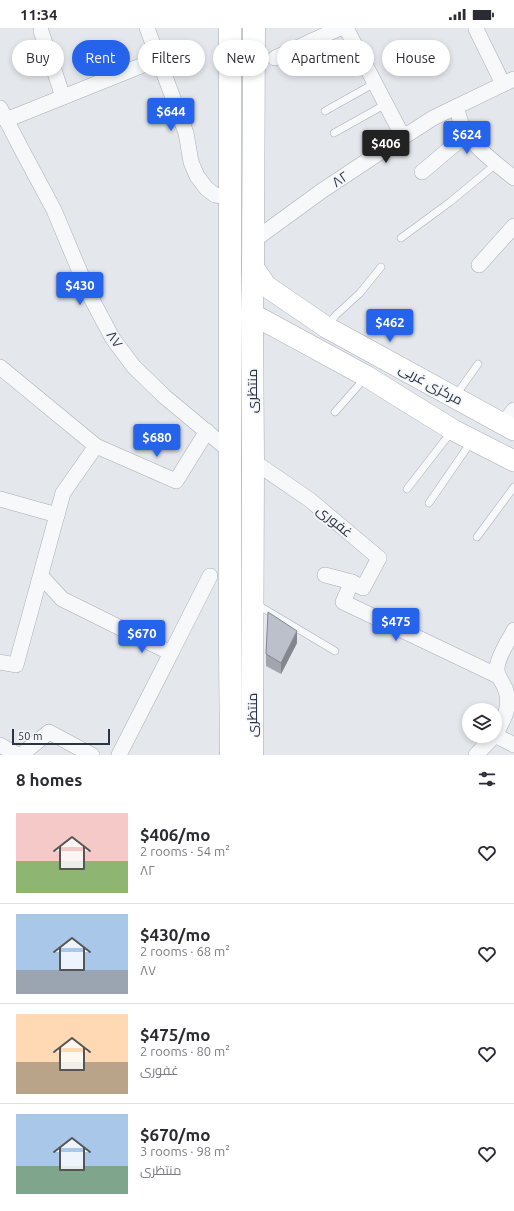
<!DOCTYPE html>
<meta charset="utf-8">
<style>
body{margin:0;font-family:Ubuntu,Cairo,sans-serif;background:#f7f7f7;color:#2b2b33;height:100vh;display:flex;flex-direction:column;font-size:15px;white-space:nowrap}
*{box-sizing:border-box;margin:0}
p{font-size:13px;color:#7c7c81}
.icon{flex:none;width:22px;height:22px;fill:none;stroke:currentColor;stroke-width:2;stroke-linecap:round;stroke-linejoin:round}
.map{position:relative;height:727px;overflow:hidden}
.side{display:flex;flex-direction:column;background:#fff;flex:1}
.side>*{flex:none}
.hud{position:absolute;left:12px;top:12px;width:490px;height:36px;display:flex;gap:8px}
.tools{position:absolute;left:462px;top:675px;display:grid;gap:8px}
.tools a{display:grid;place-items:center;width:40px;height:40px;border-radius:50%;background:#fff;box-shadow:0 2px 6px #0003;font-size:20px}
.scale{position:absolute;left:12px;bottom:10px;width:98px;box-sizing:border-box;padding-left:4px;border:2px solid #2b3445;border-top:0;font-size:11px;line-height:14px;white-space:nowrap;color:#2b3445;-webkit-text-stroke:3px #f4f6f9;paint-order:stroke}
.price{position:absolute;translate:-50% -34px;padding:0 9px;border-radius:4px;background:#2563eb;color:#fff;font-size:13px;line-height:26px;filter:drop-shadow(0 1px 2px #0008)}
.price::after{content:'';position:absolute;left:50%;top:24px;width:12px;height:9px;margin-left:-6px;background:inherit;clip-path:polygon(0 0,100% 0,50% 100%)}
.price.selected{background:#222;color:#fff}
ul{padding:0;list-style:none}
li{display:flex;align-items:center;gap:12px;height:100px;padding:0 16px}
li+li{border-top:1px solid #e1e1e2}
li span{display:grid;place-items:center;flex:none;width:112px;height:80px;border-radius:0px;color:#555}
li>.icon{margin-inline-start:auto}
span .icon{width:48px;height:48px;fill:#fffc;stroke-width:1}
li b{font-size:17px}
h2{display:flex;justify-content:space-between;align-items:center;height:48px;padding:0 16px;font-size:17px}
.chip{padding:0 14px;border-radius:18px;background:#fff;box-shadow:0 2px 6px #0003;font-size:14px;line-height:36px}
.chip.selected{background:#2563eb;color:#fff}
.status{display:flex;justify-content:space-between;align-items:center;height:28px;padding:0 20px;background:#fff;direction:ltr}
.status svg{height:11px;fill:currentColor}
.map>svg:first-child{display:block}
.lines{fill:none;stroke-linecap:round;stroke-linejoin:round}
.service-casing{stroke:#a9aeb7;stroke-width:8}
.minor-casing{stroke:#a9aeb7;stroke-width:16}
.secondary-casing{stroke:#a9aeb7;stroke-width:22}
.primary-casing{stroke:#a3abb8;stroke-width:23}
.service{stroke:#f7f8fa;stroke-width:7}
.minor{stroke:#f7f8fa;stroke-width:15}
.secondary{stroke:#fff;stroke-width:21}
.primary{stroke:#fff;stroke-width:22}
.wall{fill:#a1a5ae}
.shaded-wall{fill:#83868d}
.building{fill:#bbc0ca;stroke:#83868d}
.labels{text-anchor:middle;stroke-width:3.5;stroke-linejoin:round;paint-order:stroke}
.street-label{font-size:14px;fill:#2b3445;stroke:#f4f6f9}
</style>
<div class="status"><b>11:34</b><svg viewBox="0 0 49 12"><path d="M0 12V9h3v3zM5 12V6h3v6zM10 12V3h3v9zM15 12V0h3v12zM26 1h20v11H26zM47 4h2v5h-2z"/></svg></div>
<div class="map">
<svg width="514" height="727" viewBox="0 0 514 727">
<rect width="100%" height="100%" fill="#e4e7ec"/>
<g class="lines">
<!-- service casing -->
<g class="service-casing">
<g id="service">
<polyline points="325,83 375,55"/>
<polyline points="334,105 386,76"/>
<polyline points="401,210 450,174 496,136"/>
<polyline points="327,298 336,287 360,265 381,239"/>
<polyline points="456,367 478,336"/>
<polyline points="335,384 365,350"/>
<polyline points="407,461 452,403"/>
<polyline points="429,475 471,414"/>
<polyline points="477,509 514,459"/>
<polyline points="256,576 335,623"/>
</g>
</g>
<!-- minor casing -->
<g class="minor-casing">
<g id="minor">
<polyline points="147,0 186,105 191,134 197,148 206,160 215,167 230,169"/>
<polyline points="346,0 403,109"/>
<polyline points="477,0 476,1 503,56"/>
<polyline points="41,3 63,69"/>
<polyline points="275,30 340,0"/>
<path d="M456,79C458,85 460,93 463,100C472,118 498,137 514,150"/>
<polyline points="0,80 24,126 54,182 90,268 113,311 134,339 165,369 230,423"/>
<polyline points="6,92 158,31"/>
<polyline points="422,144 467,106"/>
<polyline points="253,213 323,162 385,121 433,90 514,51"/>
<polyline points="479,237 514,198"/>
<polyline points="0,339 96,418 63,465 16,637 0,634"/>
<polyline points="503,396 514,382"/>
<polyline points="96,418 176,453 207,403"/>
<polyline points="253,433 310,472 379,530 363,560 352,554 325,547"/>
<polyline points="0,471 57,487"/>
<polyline points="41,548 62,571 171,625 210,548"/>
<polyline points="352,554 343,574 498,648"/>
<path d="M495,707C504,691 512,678 505,660C502,653 496,647 497,639C499,626 508,614 514,602"/>
<polyline points="495,707 514,717"/>
<polyline points="0,717 18,727"/>
<polyline points="21,727 49,704 92,727"/>
<polyline points="119,727 171,625"/>
<polyline points="476,727 494,708"/>
</g>
</g>
<!-- secondary casing -->
<g class="secondary-casing">
<g id="secondary">
<polyline points="253,239 266,258 326,299 514,402"/>
<polyline points="252,286 366,348 453,402 514,433"/>
</g>
</g>
<!-- primary casing -->
<g class="primary-casing">
<g id="primary">
<polyline points="230,0 230,624 231,727"/>
<polyline points="252,727 253,433 252,286 253,239 254,0"/>
</g>
</g>
<!-- service -->
<use href="#service" class="service"/>
<!-- minor -->
<use href="#minor" class="minor"/>
<!-- secondary -->
<use href="#secondary" class="secondary"/>
<!-- primary -->
<use href="#primary" class="primary"/>
</g>
<!-- wall -->
<polygon class="wall" points="297,615 281,646 266,638 266,626"/>
<!-- shaded-wall -->
<polygon class="shaded-wall" points="297,603 297,615 281,646 281,635"/>
<!-- building -->
<polygon class="building" points="268,584 297,603 281,635 266,626"/>
<g class="labels">
<!-- street labels -->
<g class="street-label">
<text transform="translate(340 151) rotate(-34)" y="5">۸۲</text>
<text transform="translate(115 311) rotate(57)" y="5">۸۷</text>
<text transform="translate(431 356) rotate(29)" y="5">مرکزی غربی</text>
<text transform="translate(252 363) rotate(-90)" y="5">منتظری</text>
<text transform="translate(335 493) rotate(40)" y="5">غفوری</text>
<text transform="translate(252 687) rotate(-90)" y="5">منتظری</text>
</g>
</g>
</svg>
<div class="tools">
<a><svg class="icon" aria-label="layers" viewBox="0 0 24 24"><path d="M12 4l9 5-9 5-9-5zM3 14l9 5 9-5"/></svg></a>
</div>
<div class="scale">50 m</div>
<b class="price" style="left:171px;top:104px">$644</b>
<b class="price" style="left:467px;top:127px">$624</b>
<b class="price selected" style="left:386px;top:136px">$406</b>
<b class="price" style="left:80px;top:278px">$430</b>
<b class="price" style="left:390px;top:315px">$462</b>
<b class="price" style="left:157px;top:430px">$680</b>
<b class="price" style="left:396px;top:614px">$475</b>
<b class="price" style="left:142px;top:626px">$670</b>
<div class="hud">
<a class="chip">Buy</a>
<a class="chip selected">Rent</a>
<a class="chip">Filters</a>
<a class="chip">New</a>
<a class="chip">Apartment</a>
<a class="chip">House</a>
</div>
</div>
<section class="side">
<h2>8 homes<svg class="icon" aria-label="filters" viewBox="0 0 24 24"><path d="M4 7h16M4 17h16"/><circle cx="9" cy="7" r="2"/><circle cx="15" cy="17" r="2"/></svg></h2>
<ul>
<li><span style="background:linear-gradient(#f6c9c9 60%,#8fb573 0)"><svg class="icon" aria-label="home" viewBox="0 0 24 24"><path d="M3 11l9-7 9 7M6 9v11h12V9"/></svg></span><div><b>$406/mo</b><p>2 rooms · 54 m²</p><p>۸۲</p></div><svg class="icon" aria-label="heart" viewBox="0 0 24 24"><path d="M12 20l-8-8c-3-5 5-10 8-4 3-6 11-1 8 4z"/></svg></li>
<li><span style="background:linear-gradient(#a9c7e8 70%,#9aa5b1 0)"><svg class="icon" aria-label="home" viewBox="0 0 24 24"><path d="M3 11l9-7 9 7M6 9v11h12V9"/></svg></span><div><b>$430/mo</b><p>2 rooms · 68 m²</p><p>۸۷</p></div><svg class="icon" aria-label="heart" viewBox="0 0 24 24"><path d="M12 20l-8-8c-3-5 5-10 8-4 3-6 11-1 8 4z"/></svg></li>
<li><span style="background:linear-gradient(#ffd9b3 60%,#b9a48a 0)"><svg class="icon" aria-label="home" viewBox="0 0 24 24"><path d="M3 11l9-7 9 7M6 9v11h12V9"/></svg></span><div><b>$475/mo</b><p>2 rooms · 80 m²</p><p>غفوری</p></div><svg class="icon" aria-label="heart" viewBox="0 0 24 24"><path d="M12 20l-8-8c-3-5 5-10 8-4 3-6 11-1 8 4z"/></svg></li>
<li><span style="background:linear-gradient(#a9c7e8 65%,#7fa58c 0)"><svg class="icon" aria-label="home" viewBox="0 0 24 24"><path d="M3 11l9-7 9 7M6 9v11h12V9"/></svg></span><div><b>$670/mo</b><p>3 rooms · 98 m²</p><p>منتظری</p></div><svg class="icon" aria-label="heart" viewBox="0 0 24 24"><path d="M12 20l-8-8c-3-5 5-10 8-4 3-6 11-1 8 4z"/></svg></li>
</ul>
</section>
